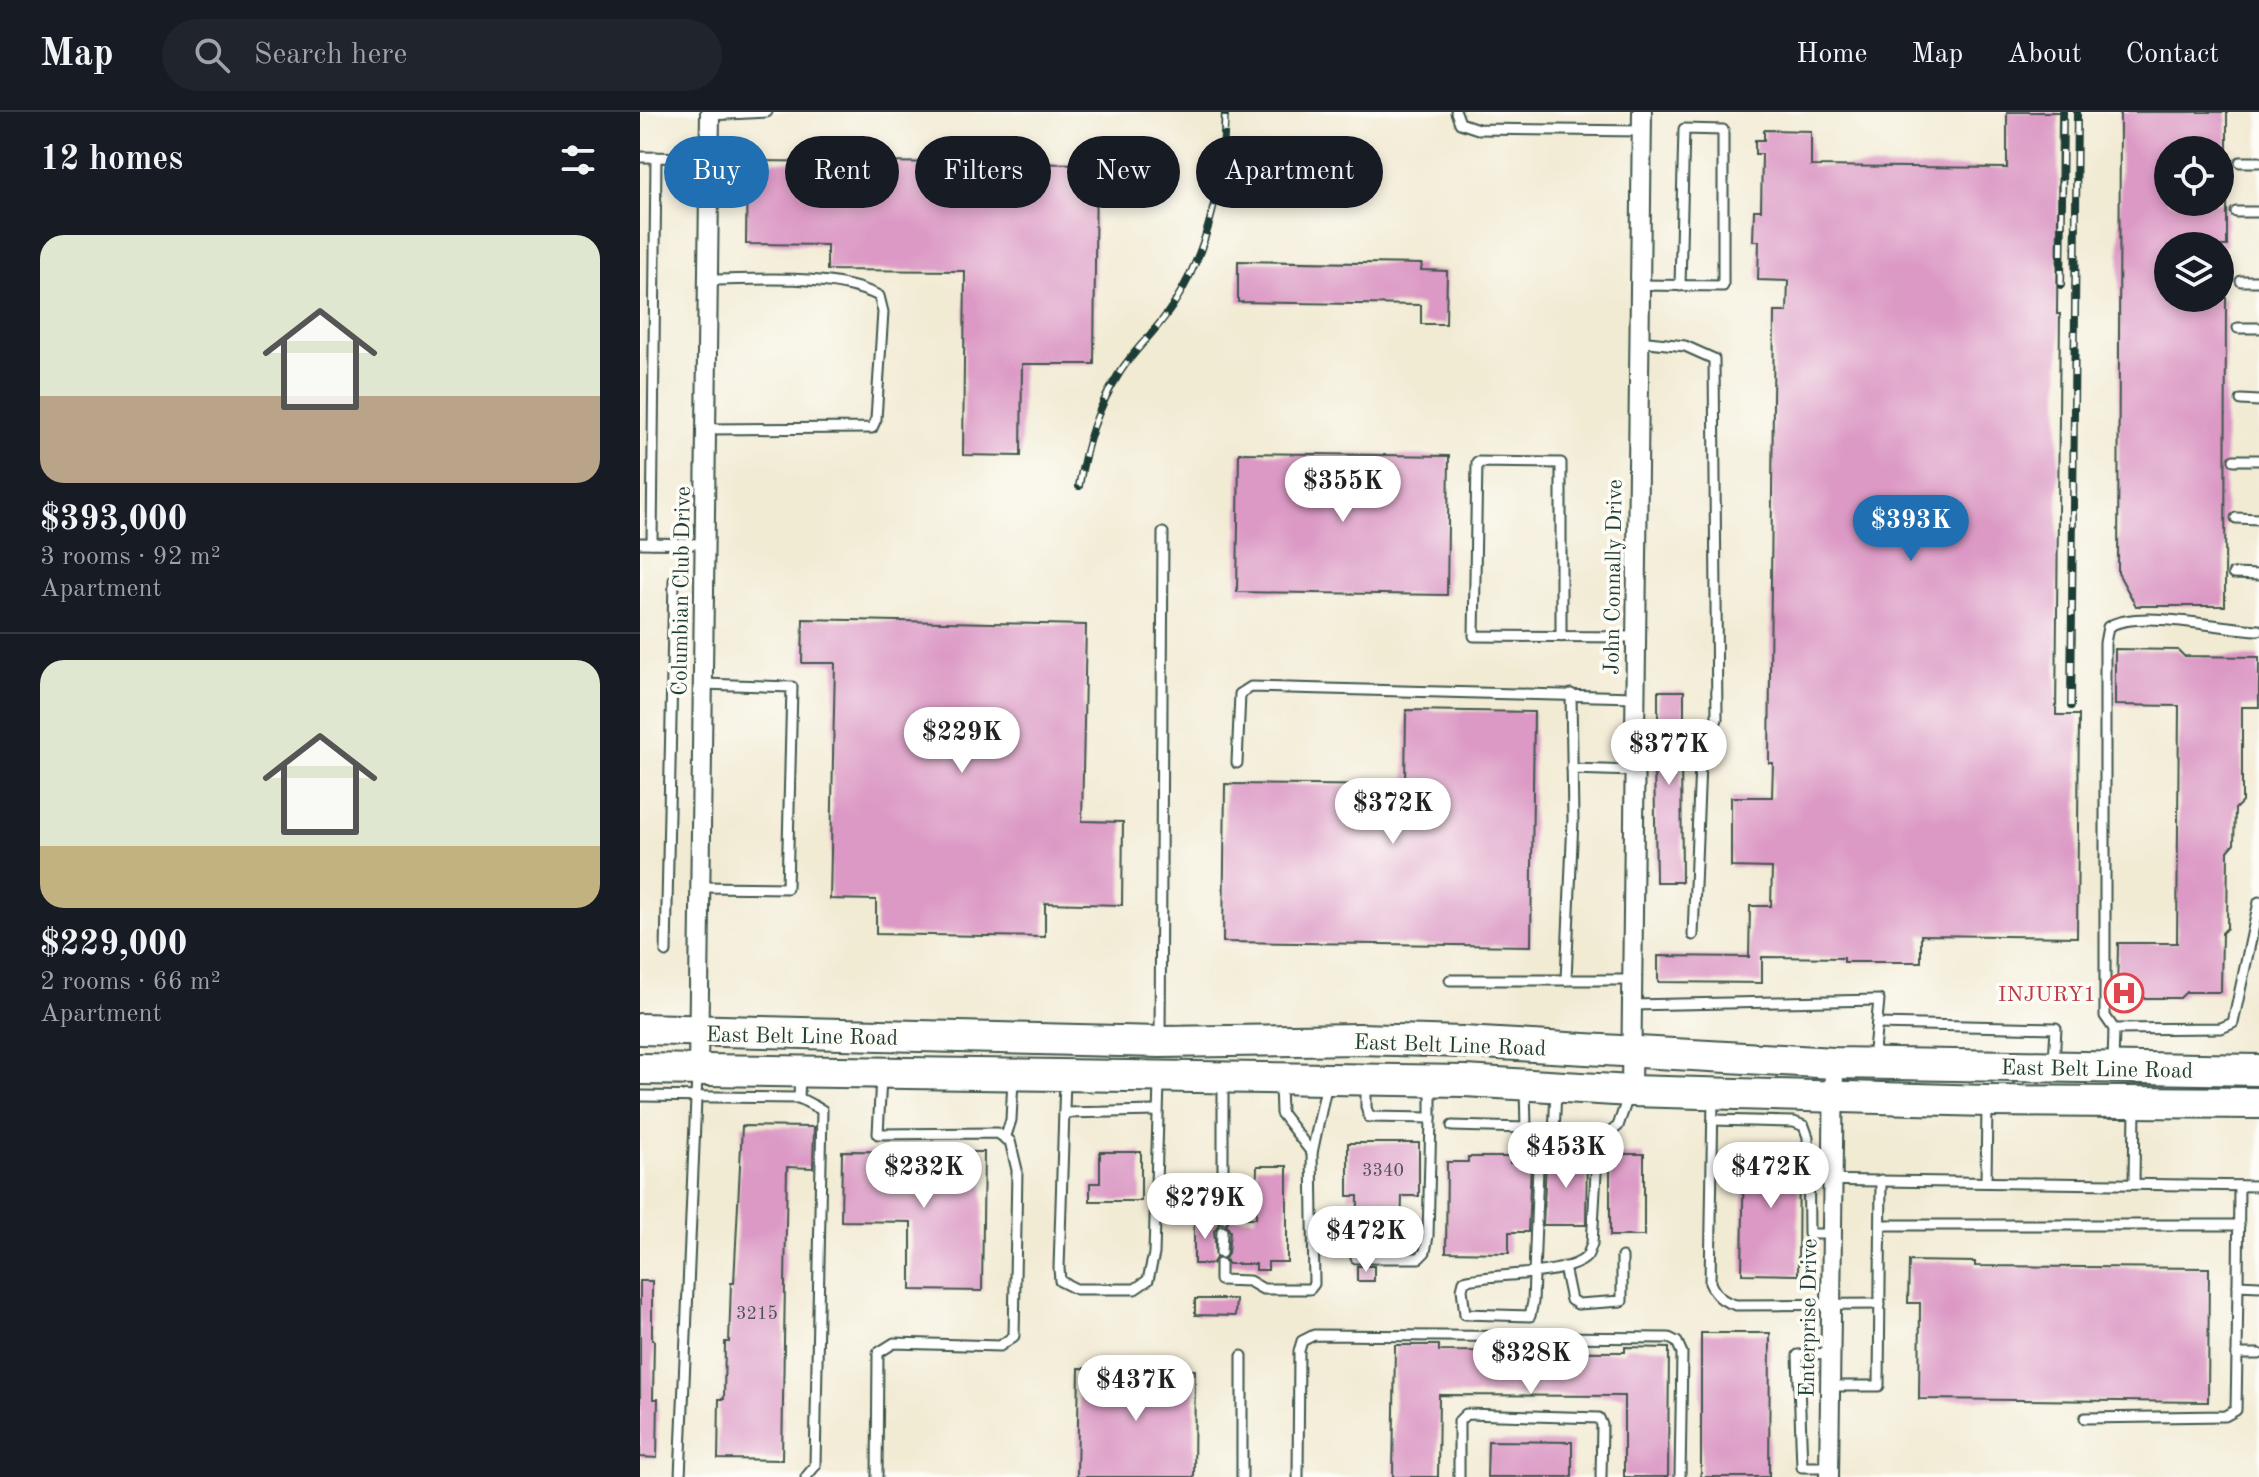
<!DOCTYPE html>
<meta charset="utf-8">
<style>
body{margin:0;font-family:"Old Standard TT",serif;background:#20242c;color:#f1f3f6;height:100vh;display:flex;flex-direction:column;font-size:30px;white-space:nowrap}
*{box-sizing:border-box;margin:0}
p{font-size:26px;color:#9ea1a6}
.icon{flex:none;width:44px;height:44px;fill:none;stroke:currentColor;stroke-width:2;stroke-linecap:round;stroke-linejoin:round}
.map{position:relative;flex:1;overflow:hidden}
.sheet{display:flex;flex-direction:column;background:#171b24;width:640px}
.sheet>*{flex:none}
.hud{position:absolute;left:24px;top:24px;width:760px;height:72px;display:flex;gap:16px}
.tools{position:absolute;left:1514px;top:24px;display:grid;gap:16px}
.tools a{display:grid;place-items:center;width:80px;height:80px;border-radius:50%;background:#171b24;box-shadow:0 4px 12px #0003;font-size:40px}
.price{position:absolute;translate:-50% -68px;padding:0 18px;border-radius:28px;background:#fff;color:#222;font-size:26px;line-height:52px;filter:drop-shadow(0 2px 4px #0008)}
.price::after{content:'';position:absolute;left:50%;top:48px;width:24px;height:18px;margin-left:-12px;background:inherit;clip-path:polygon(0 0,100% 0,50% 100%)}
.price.on{background:#1f6fb2;color:#fff}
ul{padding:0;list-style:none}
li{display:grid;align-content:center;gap:16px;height:424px;padding:0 40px}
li+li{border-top:2px solid #363941}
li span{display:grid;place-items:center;height:248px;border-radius:24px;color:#555}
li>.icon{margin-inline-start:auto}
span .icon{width:144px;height:144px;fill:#fffc;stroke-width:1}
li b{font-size:34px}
h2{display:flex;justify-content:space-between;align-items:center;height:96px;padding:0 40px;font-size:34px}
.tag{padding:0 28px;border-radius:36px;background:#171b24;box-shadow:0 4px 12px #0003;font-size:28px;line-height:72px}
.tag.on{background:#1f6fb2;color:#fff}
header{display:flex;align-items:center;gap:48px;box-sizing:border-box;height:112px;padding:0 40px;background:#171b24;border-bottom:2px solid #363941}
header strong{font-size:38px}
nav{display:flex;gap:44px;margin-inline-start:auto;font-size:28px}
.search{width:560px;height:72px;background:#20242c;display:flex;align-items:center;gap:20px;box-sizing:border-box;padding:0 28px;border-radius:44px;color:#9ea1a6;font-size:30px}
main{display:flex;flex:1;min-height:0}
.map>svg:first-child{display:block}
.building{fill:#dc99c5}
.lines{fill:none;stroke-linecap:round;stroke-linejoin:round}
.lane-casing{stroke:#3f574c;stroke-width:13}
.street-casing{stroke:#3f574c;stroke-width:22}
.primary-casing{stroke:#3f574c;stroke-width:34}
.lane{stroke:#fff;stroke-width:9}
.street{stroke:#fff;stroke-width:18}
.primary{stroke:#fff;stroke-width:30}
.rail-casing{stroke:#1f3d34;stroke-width:8}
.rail{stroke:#fdfcf7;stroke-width:5;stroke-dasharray:15;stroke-linecap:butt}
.labels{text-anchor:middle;stroke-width:7;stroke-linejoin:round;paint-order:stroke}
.number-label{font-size:18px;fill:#4e5458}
.street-label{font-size:22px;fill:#1f3d34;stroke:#fdfcf7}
.health-label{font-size:22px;fill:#be3a42;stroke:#fdfcf7;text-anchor:end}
</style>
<header>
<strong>Map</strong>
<div class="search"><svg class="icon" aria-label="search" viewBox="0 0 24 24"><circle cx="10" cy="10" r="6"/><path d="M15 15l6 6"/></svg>Search here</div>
<nav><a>Home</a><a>Map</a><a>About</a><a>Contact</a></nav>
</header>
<main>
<section class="sheet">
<h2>12 homes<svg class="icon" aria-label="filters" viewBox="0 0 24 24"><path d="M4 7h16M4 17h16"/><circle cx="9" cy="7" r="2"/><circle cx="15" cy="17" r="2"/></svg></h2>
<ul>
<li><span style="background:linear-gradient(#dfe7d0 65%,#b9a48a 0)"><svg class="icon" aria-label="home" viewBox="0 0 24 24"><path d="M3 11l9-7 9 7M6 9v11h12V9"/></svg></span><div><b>$393,000</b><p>3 rooms · 92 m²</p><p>Apartment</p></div></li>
<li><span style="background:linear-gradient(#dfe7d0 75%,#c2b280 0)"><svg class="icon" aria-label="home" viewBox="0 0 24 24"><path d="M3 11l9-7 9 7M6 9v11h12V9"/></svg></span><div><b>$229,000</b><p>2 rooms · 66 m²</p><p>Apartment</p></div></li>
</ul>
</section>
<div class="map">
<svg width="1619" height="1365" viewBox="0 0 1619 1365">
<rect width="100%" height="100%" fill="#fdfcf7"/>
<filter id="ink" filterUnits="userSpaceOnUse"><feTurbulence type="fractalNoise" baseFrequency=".0125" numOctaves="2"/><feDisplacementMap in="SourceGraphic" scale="16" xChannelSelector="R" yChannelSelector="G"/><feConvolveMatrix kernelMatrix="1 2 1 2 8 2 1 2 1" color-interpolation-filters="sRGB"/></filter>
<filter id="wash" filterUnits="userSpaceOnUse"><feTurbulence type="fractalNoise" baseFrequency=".006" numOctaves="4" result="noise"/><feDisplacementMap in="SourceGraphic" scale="32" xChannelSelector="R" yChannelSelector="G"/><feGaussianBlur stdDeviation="1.8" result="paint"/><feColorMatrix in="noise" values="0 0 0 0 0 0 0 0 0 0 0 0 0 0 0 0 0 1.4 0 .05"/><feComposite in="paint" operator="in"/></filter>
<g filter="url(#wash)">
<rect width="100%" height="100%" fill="#f2ebd4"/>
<g id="blocks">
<!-- building -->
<g class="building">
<polygon points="1367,0 1419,0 1417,202 1420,202 1416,603 1439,603 1437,825 1281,823 1281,850 1204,850 1204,846 1122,845 1122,871 1018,870 1018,844 1109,845 1110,794 1131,794 1132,756 1091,755 1091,685 1132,685 1133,651 1129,651 1134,200 1147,200 1148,169 1118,168 1119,129 1113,129 1114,98 1121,98 1122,42 1115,42 1115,28 1124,28 1124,18 1171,19 1171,54 1367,56"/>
<polygon points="1480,0 1587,0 1587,38 1528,38 1528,90 1587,90 1587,134 1528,134 1528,186 1586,186 1585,494 1496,494 1478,461"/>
<polygon points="107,49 456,52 454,252 382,252 381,344 323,343 325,159 187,158 187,133 106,132"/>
<polygon points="598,149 782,152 781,158 807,159 806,212 781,212 781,193 598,190"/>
<polygon points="599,341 809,344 807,483 597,480"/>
<polygon points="163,507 446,513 442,709 483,710 482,793 405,791 405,825 236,822 236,788 190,787 195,551 162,551"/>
<polygon points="1475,537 1538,538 1544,544 1619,545 1619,595 1602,595 1602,690 1595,697 1594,732 1588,739 1587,816 1582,821 1581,880 1546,880 1540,886 1477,886 1478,831 1537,831 1539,594 1475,593"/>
<polygon points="1018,579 1044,579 1044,635 1041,635 1042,770 1016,770 1014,646 1018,646"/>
<polygon points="766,598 894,600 891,834 583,830 585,672 765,674"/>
<polygon points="102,1014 174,1015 173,1056 147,1055 142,1348 78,1347 79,1287 84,1287 85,1230 89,1230 91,1171 94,1171"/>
<polygon points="708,1031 779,1031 779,1084 762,1084 761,1124 775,1124 775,1137 733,1136 733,1138 717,1138 718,1084 708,1084"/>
<polygon points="1104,1033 1159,1034 1158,1163 1102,1162"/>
<polygon points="202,1039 344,1040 342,1179 271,1178 271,1110 201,1109"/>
<polygon points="460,1040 501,1040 501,1089 450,1089 450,1071 460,1071"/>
<polygon points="912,1040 947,1040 946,1113 903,1113 906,1051 912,1051"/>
<rect x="970" y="1042" width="34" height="82"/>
<polygon points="828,1045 870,1045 870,1051 891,1051 888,1120 869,1120 869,1141 806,1140 807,1050 828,1050"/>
<polygon points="617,1054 647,1054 647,1150 628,1150 628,1158 616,1158 616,1152 588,1152 585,1147 588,1141 590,1119 586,1113 590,1106 616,1106"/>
<polygon points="554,1106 576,1106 579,1112 574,1119 576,1146 572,1152 554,1152"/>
<polygon points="1269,1149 1335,1150 1335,1154 1569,1156 1568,1290 1279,1287 1280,1191 1268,1191"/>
<rect x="717" y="1154" width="17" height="15"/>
<polygon points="0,1169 12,1169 12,1228 14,1228 13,1287 18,1287 17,1346 0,1345"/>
<polygon points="555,1187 596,1187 595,1204 555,1203"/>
<polygon points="1061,1221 1130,1221 1129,1365 1061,1365"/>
<polygon points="755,1233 799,1233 799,1239 985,1240 985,1235 1029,1236 1028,1365 984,1365 984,1284 799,1283 798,1365 753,1365"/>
<polygon points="439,1256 555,1258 554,1365 437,1365"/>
<polygon points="848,1329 932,1330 932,1365 847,1365"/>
</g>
</g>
</g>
<g filter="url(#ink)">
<use href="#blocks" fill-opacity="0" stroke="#3f574c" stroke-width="2"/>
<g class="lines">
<!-- lane casing -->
<g class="lane-casing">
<g id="lane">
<polyline points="816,0 820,11 838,17 1002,19"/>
<polyline points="70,3 127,0"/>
<polyline points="0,45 69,46"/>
<polyline points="1600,50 1619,50"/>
<polyline points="1596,100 1619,100"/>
<polyline points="1601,169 1619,169"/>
<polyline points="1000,173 1083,174 1083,18 1044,17 1040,174"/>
<polyline points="1598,216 1619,216"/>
<polyline points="999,229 1045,234 1074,247 1077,607 1060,652 1053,823"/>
<polyline points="1601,288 1619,289"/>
<path d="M67,317L232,316L236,307L243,200L239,184C192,161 120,168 68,168"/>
<polyline points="1594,348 1619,348"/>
<polyline points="1596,406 1619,407"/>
<polyline points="0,431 65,432"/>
<polyline points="12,431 16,45"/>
<polyline points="1593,462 1619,463"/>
<polyline points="921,525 921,351 837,350 834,524 996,525"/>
<polyline points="597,651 600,582 611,575 995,585"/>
<polyline points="932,657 994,659"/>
<polyline points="59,775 147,776 152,575 62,572"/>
<polyline points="26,840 34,468"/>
<polyline points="810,868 992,868"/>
<polyline points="926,868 933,707 931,582"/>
<polyline points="991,893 1239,888 1233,948"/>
<polyline points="1237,912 1416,916 1414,949"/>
<polyline points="1474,917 1581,916 1593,911 1619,790"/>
<polyline points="520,927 523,421"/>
<path d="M1473,951L1474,917L1465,904V531L1468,515C1499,496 1582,517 1619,518"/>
<polyline points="160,963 159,986 182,998 175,1354 166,1365"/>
<polyline points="425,967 419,1156 420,1169 436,1177 495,1177 508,1168 514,1142 519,970"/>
<polyline points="640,971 641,1001 672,1041"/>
<polyline points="791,973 791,1006"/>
<path d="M916,978L914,1023L899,1028L893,1190L890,1204L825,1202L822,1177L824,1169C850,1161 930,1165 947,1144C949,1141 950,1136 952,1132L957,1043L962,1027L978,1014L988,985"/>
<polyline points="0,984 159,986"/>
<path d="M1073,985L1070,1171C1076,1184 1082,1189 1096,1193L1240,1192"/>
<polyline points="424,1001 517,999"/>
<polyline points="1073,1008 1154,1010 1164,1014 1168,1025 1169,1122 1192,1122"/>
<polyline points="812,1014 886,1016 885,976"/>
<polyline points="886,1016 914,1023 962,1027"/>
<polyline points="365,1027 371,1008 373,967"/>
<polyline points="1168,1068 1619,1074"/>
<polyline points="1346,1070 1347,993"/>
<polyline points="1494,1072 1495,993"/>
<polyline points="583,1106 583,969"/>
<polyline points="1241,1113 1599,1113"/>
<polyline points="581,1141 582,1119"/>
<polyline points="716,1146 779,1146 785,1140 788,1124 791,1006 729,1005 726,995 726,972"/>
<polyline points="580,1152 580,1168 609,1169 623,1177 670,1177 674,1172 672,1041 687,971"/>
<polyline points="924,1155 931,1188 938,1192 982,1189 982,1145"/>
<polyline points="1598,1173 1599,1074"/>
<polyline points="1619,1174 1598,1173 1597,1242 1619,1242"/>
<polyline points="602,1244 602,1365"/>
<polyline points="1190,1274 1239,1274 1241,1068"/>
<polyline points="1445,1306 1585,1304 1596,1298 1597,1242"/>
<polyline points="1189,1355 1162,1355 1158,1243 1190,1241"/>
<polyline points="40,1365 57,963"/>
<polyline points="237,1365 238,1241 254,1231 360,1234 374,1224 377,1058 370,1029 357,1021 238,1022 241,965"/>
<polyline points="658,1365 659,1239 662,1229 674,1223 1029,1226 1037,1230 1042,1241 1040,1365"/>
<polyline points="819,1365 819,1309 826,1302 959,1306 962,1313 961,1365"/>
</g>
</g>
<!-- street casing -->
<g class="street-casing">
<g id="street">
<polyline points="58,959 70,0"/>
<polyline points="991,979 1002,0"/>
<polyline points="1189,1365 1194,951"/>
</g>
</g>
<!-- primary casing -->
<g class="primary-casing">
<g id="primary">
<polyline points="0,917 520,930 719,927 823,930 1194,951 1619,958"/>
<polyline points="0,957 825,969 991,979 1347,989 1619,991"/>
</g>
</g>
<!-- lane -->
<use href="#lane" class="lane"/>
<!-- street -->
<use href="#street" class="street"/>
<!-- primary -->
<use href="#primary" class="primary"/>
<!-- rail casing -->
<g class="rail-casing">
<g id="rail">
<polyline points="1421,173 1423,0"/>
<path d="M439,374C446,332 457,296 480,260C496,236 518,217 533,193C569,138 584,65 585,0"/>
<polyline points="1431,594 1437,0"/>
</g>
</g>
<!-- rail -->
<use href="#rail" class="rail"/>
</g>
</g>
<!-- icons -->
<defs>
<g id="hospital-ring" transform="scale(2)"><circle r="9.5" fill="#fdfcf7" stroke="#e0444e" stroke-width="1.5"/><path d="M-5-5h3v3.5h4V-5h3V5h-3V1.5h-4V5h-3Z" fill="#e0444e"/></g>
</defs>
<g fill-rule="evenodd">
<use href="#hospital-ring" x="1484" y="881"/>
</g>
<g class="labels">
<!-- number labels -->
<g class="number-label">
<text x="743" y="1064">3340</text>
<text x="117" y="1207">3215</text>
</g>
<!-- street labels -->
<g class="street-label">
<text transform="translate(972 465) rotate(-89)" y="8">John Connally Drive</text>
<text transform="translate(40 479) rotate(-89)" y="8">Columbian Club Drive</text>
<text transform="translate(162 923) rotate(1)" y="8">East Belt Line Road</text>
<text transform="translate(810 932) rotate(2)" y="8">East Belt Line Road</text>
<text transform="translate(1457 956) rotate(1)" y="8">East Belt Line Road</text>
<text transform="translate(1167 1206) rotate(-89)" y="8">Enterprise Drive</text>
</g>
<!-- health labels -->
<g class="health-label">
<text x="1456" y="889">INJURY1</text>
</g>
</g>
</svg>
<div class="tools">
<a><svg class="icon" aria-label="locate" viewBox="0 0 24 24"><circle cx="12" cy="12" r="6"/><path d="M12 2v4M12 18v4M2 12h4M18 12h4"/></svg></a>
<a><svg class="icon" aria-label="layers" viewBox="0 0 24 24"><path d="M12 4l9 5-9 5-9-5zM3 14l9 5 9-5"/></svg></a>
</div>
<b class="price" style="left:703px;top:412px">$355K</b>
<b class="price on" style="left:1271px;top:451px">$393K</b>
<b class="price" style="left:322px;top:663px">$229K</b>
<b class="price" style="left:1029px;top:675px">$377K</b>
<b class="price" style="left:753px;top:734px">$372K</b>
<b class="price" style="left:926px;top:1078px">$453K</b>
<b class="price" style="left:284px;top:1098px">$232K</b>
<b class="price" style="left:1131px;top:1098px">$472K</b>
<b class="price" style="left:565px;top:1129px">$279K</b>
<b class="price" style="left:726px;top:1162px">$472K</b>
<b class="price" style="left:891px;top:1284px">$328K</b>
<b class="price" style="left:496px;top:1311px">$437K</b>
<div class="hud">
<a class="tag on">Buy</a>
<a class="tag">Rent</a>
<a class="tag">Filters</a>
<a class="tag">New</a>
<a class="tag">Apartment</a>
</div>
</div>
</main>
